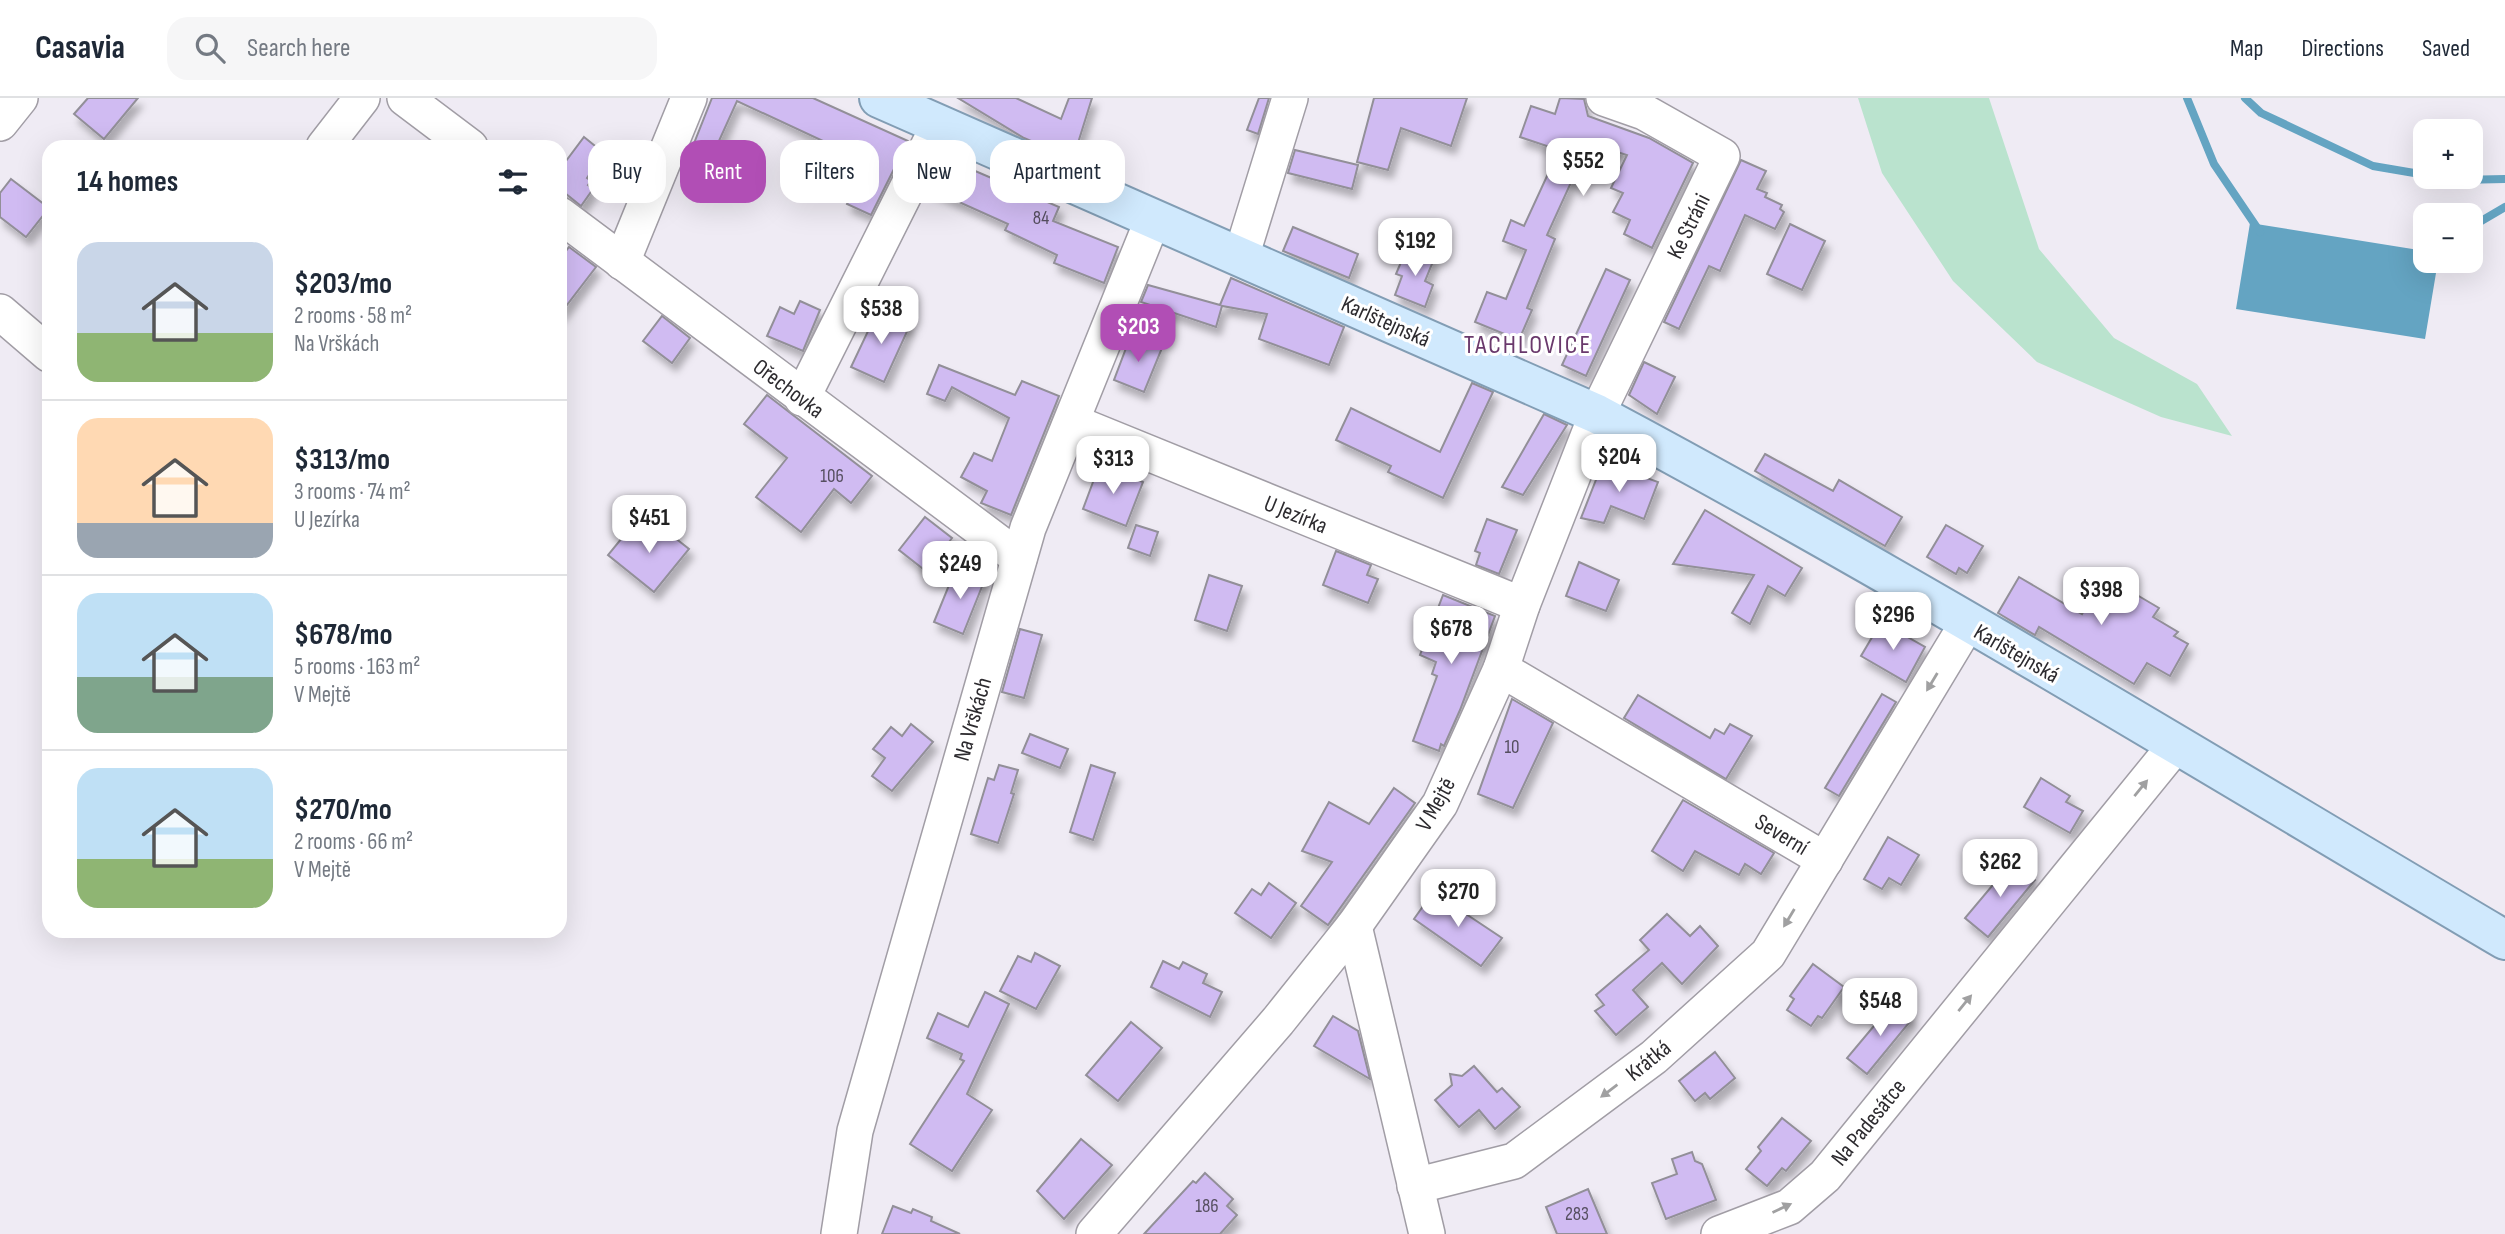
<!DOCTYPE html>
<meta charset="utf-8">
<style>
body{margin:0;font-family:"Sofia Sans Condensed",sans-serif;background:#f6f6f7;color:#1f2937;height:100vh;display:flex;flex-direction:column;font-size:26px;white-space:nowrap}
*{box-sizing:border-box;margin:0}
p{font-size:23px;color:#747a83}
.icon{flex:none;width:38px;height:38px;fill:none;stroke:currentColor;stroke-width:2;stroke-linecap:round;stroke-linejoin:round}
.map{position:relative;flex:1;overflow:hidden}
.sheet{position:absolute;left:42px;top:42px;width:525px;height:798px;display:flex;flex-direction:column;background:#fff;border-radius:21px;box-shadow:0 7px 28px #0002}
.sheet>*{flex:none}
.banner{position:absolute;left:588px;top:42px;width:665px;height:63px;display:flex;gap:14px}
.fabs{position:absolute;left:2413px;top:21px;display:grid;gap:14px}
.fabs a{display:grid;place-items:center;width:70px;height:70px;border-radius:14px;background:#fff;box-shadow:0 7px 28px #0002;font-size:35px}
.price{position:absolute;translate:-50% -60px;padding:0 16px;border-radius:14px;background:#fff;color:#222;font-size:23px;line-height:46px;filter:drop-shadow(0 2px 4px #0008)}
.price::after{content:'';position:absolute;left:50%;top:42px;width:21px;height:16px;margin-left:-10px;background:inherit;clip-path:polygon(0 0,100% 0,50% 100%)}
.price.on{background:#b14eb5;color:#fff}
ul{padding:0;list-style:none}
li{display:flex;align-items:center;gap:21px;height:175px;padding:0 35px}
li+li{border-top:2px solid #e0e1e3}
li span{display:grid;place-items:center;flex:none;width:196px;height:140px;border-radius:21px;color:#555}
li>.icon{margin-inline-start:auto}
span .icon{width:84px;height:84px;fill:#fffc;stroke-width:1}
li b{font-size:30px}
h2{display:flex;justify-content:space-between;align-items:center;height:84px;padding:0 35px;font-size:30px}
.chip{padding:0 24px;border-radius:21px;background:#fff;box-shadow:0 7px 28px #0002;font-size:24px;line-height:63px}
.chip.on{background:#b14eb5;color:#fff}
header{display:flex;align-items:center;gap:42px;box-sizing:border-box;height:98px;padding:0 35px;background:#fff;border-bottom:2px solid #e0e1e3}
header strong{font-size:33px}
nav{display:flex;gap:38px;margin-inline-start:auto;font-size:24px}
.search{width:490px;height:63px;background:#f6f6f7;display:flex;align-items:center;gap:18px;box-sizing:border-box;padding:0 24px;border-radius:21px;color:#747a83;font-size:26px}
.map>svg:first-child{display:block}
.green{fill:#bae3ce}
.water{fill:#64a4c2}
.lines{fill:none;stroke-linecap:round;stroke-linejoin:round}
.stream{stroke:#64a4c2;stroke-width:8}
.building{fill:#d0bbf2;stroke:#928f98;stroke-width:2;filter:url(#shadow)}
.minor-casing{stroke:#a19da5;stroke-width:38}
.major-casing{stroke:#829db4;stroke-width:42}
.minor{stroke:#fff;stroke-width:35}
.major{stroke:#d0e9fd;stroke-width:38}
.oneway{fill:#a0a0a1}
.labels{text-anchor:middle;stroke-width:6;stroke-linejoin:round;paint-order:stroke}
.number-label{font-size:19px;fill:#564f60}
.street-label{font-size:23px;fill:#2d2b2f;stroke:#fff}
.quarter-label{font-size:26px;letter-spacing:2px;fill:#6a396c;stroke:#fff}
</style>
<header>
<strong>Casavia</strong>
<div class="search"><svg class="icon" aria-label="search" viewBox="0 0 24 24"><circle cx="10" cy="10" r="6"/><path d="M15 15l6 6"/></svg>Search here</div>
<nav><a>Map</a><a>Directions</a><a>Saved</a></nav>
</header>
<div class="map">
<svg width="2505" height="1136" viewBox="0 0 2505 1136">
<defs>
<filter id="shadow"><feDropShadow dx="4.5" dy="8" stdDeviation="3.5" flood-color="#0004"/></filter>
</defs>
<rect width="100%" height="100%" fill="#efebf4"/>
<!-- green -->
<polygon class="green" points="1858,0 1989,0 2039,151 2114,240 2197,286 2232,338 2161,319 2037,264 1953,183 1882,75"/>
<!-- water -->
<polygon class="water" points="2250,125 2425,153 2426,163 2438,163 2425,241 2236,211"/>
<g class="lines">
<!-- stream -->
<g class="stream">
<polyline points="2187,0 2214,66 2260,134"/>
<polyline points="2245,0 2261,15 2373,68 2426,77"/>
<polyline points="2438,79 2458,82 2505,81"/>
<polyline points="2471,129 2505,109"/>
</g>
</g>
<!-- building -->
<g class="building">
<polygon points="88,0 138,0 104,41 74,16"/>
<polygon points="712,0 813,0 908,43 871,117 847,106 866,63 737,3 718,45 722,47 706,83 683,73"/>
<polygon points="958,0 1016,0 1061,21 1069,0 1092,0 1073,61 1024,40"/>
<polygon points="1259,0 1269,0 1258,36 1247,32"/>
<polygon points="1374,0 1467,0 1451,48 1401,30 1388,72 1357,64"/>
<polygon points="1560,0 1584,1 1588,18 1649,40 1693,65 1652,150 1624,136 1630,122 1613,114 1623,95 1611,90 1627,57 1589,45 1547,137 1555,141 1527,210 1532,212 1519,242 1475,224 1487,194 1506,201 1526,152 1503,143 1511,122 1524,128 1559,52 1520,39 1531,8 1555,16"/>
<polygon points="584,39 600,52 593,62 597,65 587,80 591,83 588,87 593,91 581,108 560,91 560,71"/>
<polygon points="1295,52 1358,67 1352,91 1288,75"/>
<polygon points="945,60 1059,109 1053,123 1118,149 1104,185 1054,165 1057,157 1009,134 1005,132 1008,126 930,91"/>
<polygon points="1741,62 1766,73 1757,91 1767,95 1765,99 1782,107 1780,111 1784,114 1775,131 1745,117 1720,173 1709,168 1679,231 1664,224"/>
<polygon points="11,81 49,110 26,139 0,119 0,95"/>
<polygon points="1790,126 1825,143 1802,192 1767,176"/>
<polygon points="1293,129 1358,156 1349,180 1283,153"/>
<polygon points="569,149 596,169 560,216 560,161"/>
<polygon points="1407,150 1434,161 1425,183 1433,187 1425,209 1395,197 1402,178 1396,176"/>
<polygon points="1606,171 1630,182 1586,278 1562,267"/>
<polygon points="1231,180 1344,229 1329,267 1259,241 1267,216 1222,208 1216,229 1141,204 1148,187 1220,207"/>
<polygon points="800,203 820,212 803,253 767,238 780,209 794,216"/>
<polygon points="878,212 910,227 884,284 851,269"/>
<polygon points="662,218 690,240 672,265 643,243"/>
<polygon points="1131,237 1162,250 1144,294 1114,282"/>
<polygon points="1644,264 1675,279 1657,316 1629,297"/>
<polygon points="939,267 1015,297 1022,283 1059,298 1011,417 981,405 987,393 961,379 974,355 992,363 1009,320 952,289 945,303 927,296"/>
<polygon points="1472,285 1493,294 1443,400 1388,374 1391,368 1336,342 1351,310 1440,354"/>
<polygon points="767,297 872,378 851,405 834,391 801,434 756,399 787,360 744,326"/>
<polygon points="1544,316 1567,327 1523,397 1502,389"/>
<polygon points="1765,356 1833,393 1839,382 1902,419 1885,448 1755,373"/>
<polygon points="1603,364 1658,384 1644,421 1611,408 1604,425 1581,420"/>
<polygon points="1099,368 1143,384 1126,428 1083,411"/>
<polygon points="1705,412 1802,470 1785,498 1768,488 1750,526 1732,515 1754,477 1673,466"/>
<polygon points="925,419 952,440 927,474 899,452"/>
<polygon points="1487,421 1517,432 1499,476 1476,467 1480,455 1475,453"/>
<polygon points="635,424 651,438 660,428 689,451 654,494 608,457"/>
<polygon points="1136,427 1158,434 1150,458 1128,450"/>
<polygon points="1946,427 1983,448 1967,475 1959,470 1956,476 1927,459"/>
<polygon points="1336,453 1371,467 1367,477 1378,481 1368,505 1323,487"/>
<polygon points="1579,464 1619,482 1606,513 1566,498"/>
<polygon points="956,470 985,481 963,536 934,524"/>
<polygon points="1209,477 1242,488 1227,533 1195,522"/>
<polygon points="2103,477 2159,510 2153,519 2178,534 2174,538 2188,546 2170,578 2147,565 2134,586 2039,529 2035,537 1998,515 2019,479 2082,516"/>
<polygon points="1443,497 1495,518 1460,612 1444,648 1441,646 1439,653 1413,643 1437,578 1432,576 1436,564 1420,557"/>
<polygon points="1881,524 1925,549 1906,584 1861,558"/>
<polygon points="1020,531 1042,537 1024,600 1002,594"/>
<polygon points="1882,596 1896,604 1839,698 1825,690"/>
<polygon points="1638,597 1710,640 1715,631 1724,636 1730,626 1752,638 1726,681 1624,620"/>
<polygon points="1512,601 1553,625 1513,710 1478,696"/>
<polygon points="911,626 933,644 892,693 872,678 885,660 873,651 891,629 902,638"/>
<polygon points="1030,636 1068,651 1060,670 1022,655"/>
<polygon points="999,667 1018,672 1011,695 1014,696 998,745 971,736 988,680 994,682"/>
<polygon points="1091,667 1115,675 1093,742 1070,734"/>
<polygon points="2041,680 2070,698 2066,704 2083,713 2070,735 2024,709"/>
<polygon points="1394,690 1415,705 1328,827 1301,808 1332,764 1302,753 1329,704 1369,726"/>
<polygon points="1683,702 1774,755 1761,776 1745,766 1739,777 1695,753 1683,773 1652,753"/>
<polygon points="1888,739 1919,757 1901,787 1889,780 1882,791 1864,781"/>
<polygon points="2013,763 2035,782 1988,839 1965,820"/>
<polygon points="1269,785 1296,805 1271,840 1235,815 1252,791 1261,797"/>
<polygon points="1433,794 1502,840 1481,868 1414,821"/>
<polygon points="1667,816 1690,838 1700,828 1718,848 1682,886 1662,865 1633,892 1648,909 1616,937 1595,913 1604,907 1596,897 1649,852 1640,842"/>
<polygon points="1035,855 1060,868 1036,911 1000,893 1018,858 1031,864"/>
<polygon points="1163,863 1179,871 1183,864 1207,876 1203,885 1222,894 1210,919 1151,889"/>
<polygon points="1813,866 1844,889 1822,920 1818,918 1811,928 1787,912 1794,901 1790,898"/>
<polygon points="985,894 1009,906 967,996 992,1012 952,1073 910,1046 964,963 960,961 962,956 927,940 938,915 968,929"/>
<polygon points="1894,904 1913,920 1867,976 1847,960"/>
<polygon points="1333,918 1358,933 1370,981 1314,948"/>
<polygon points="1131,924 1162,950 1118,1003 1086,977"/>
<polygon points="1715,954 1735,980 1710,1001 1705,995 1695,1003 1679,983"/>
<polygon points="1474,968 1497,994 1502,990 1520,1009 1495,1031 1479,1012 1459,1029 1435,1002 1452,987 1450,976 1462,978"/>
<polygon points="1782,1020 1811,1043 1786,1073 1782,1070 1767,1088 1746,1071 1761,1053 1758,1049"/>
<polygon points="1081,1041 1112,1067 1064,1121 1037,1093"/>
<polygon points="1692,1054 1695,1063 1702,1066 1716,1102 1666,1121 1652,1085 1677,1076 1672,1061"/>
<polygon points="1205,1075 1233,1101 1227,1108 1237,1117 1220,1136 1144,1136 1193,1083 1196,1085"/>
<polygon points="1588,1091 1607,1136 1557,1136 1546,1109"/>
<polygon points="893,1108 911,1115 913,1111 932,1119 931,1123 960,1136 882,1136"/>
</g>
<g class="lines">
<!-- minor casing -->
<g class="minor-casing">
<g id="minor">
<polyline points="405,0 470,49"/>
<polyline points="0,25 20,0"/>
<polyline points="324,49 362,0"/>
<polyline points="560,117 1019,460"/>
<polyline points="1241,159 1290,0"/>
<polyline points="622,164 689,0"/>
<polyline points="0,214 49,256"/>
<polyline points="802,300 939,27"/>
<polyline points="1072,324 1522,507"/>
<polyline points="1501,571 1825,762"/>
<polyline points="1354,828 1427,1136"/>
<polyline points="1415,1088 1514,1063 1654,959 1768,856 1967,526"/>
<polyline points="839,1136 855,1033 1028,430 1153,121"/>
<polyline points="1094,1136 1278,923 1354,828 1440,706 1501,571 1522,507 1597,316 1722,58 1644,14 1604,0"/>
<polyline points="1719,1136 1789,1109 1825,1078 2175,648"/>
</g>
</g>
<!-- major casing -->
<g class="major-casing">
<path id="major" d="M879,0L1597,316C1905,480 2204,664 2505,842"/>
</g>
<!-- minor -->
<use href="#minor" class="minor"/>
<!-- major -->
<use href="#major" class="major"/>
</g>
<!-- one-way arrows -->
<defs><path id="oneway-solid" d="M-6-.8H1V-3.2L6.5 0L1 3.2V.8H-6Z" transform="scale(1.75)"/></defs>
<g class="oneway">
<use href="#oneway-solid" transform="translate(1932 584) rotate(121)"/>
<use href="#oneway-solid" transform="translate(2141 690) rotate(-51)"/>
<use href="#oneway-solid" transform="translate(1789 820) rotate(121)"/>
<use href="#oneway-solid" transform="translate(1965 905) rotate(-51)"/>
<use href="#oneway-solid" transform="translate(1609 993) rotate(143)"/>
<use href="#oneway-solid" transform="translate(1782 1110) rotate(-25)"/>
</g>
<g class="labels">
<!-- number labels -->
<g class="number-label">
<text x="1041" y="126">84</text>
<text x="832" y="384">106</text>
<text x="1512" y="655">10</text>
<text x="1207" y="1114">186</text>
<text x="1577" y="1122">283</text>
</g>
<!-- street labels -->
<g class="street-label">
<text transform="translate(1688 128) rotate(-64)" y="8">Ke Stráni</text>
<text transform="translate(1386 223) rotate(24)" y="8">Karlštejnská</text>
<text transform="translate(789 290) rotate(37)" y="8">Ořechovka</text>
<text transform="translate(1296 416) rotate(22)" y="8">U Jezírka</text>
<text transform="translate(2017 555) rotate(30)" y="8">Karlštejnská</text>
<text transform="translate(972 621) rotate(-74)" y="8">Na Vrškách</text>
<text transform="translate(1435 706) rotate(-61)" y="8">V Mejtě</text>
<text transform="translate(1782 736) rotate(31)" y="8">Severní</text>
<text transform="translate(1648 962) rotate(-39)" y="8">Krátká</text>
<text transform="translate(1868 1024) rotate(-51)" y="8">Na Padesátce</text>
</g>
<!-- quarter labels -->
<g class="quarter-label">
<text x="1528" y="255">TACHLOVICE</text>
</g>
</g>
</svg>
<div class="fabs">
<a>+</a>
<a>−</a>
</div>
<b class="price" style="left:1583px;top:100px">$552</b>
<b class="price" style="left:1415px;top:180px">$192</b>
<b class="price" style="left:881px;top:248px">$538</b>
<b class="price on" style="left:1138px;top:266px">$203</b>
<b class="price" style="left:1619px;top:396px">$204</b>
<b class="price" style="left:1113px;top:398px">$313</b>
<b class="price" style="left:649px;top:457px">$451</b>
<b class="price" style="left:960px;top:503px">$249</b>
<b class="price" style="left:2101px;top:529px">$398</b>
<b class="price" style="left:1893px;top:554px">$296</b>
<b class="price" style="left:1451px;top:568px">$678</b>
<b class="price" style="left:2000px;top:801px">$262</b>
<b class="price" style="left:1458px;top:831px">$270</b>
<b class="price" style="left:1880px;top:940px">$548</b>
<div class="banner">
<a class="chip">Buy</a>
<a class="chip on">Rent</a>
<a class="chip">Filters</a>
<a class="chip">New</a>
<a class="chip">Apartment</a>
</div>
<section class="sheet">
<h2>14 homes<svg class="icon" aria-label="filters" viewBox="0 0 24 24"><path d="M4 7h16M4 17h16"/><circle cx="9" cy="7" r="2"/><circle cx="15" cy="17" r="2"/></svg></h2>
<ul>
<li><span style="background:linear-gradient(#c9d6e8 65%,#8fb573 0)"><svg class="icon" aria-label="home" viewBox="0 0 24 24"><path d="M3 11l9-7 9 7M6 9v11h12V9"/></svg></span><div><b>$203/mo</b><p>2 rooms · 58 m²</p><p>Na Vrškách</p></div></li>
<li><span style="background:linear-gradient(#ffd9b3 75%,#9aa5b1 0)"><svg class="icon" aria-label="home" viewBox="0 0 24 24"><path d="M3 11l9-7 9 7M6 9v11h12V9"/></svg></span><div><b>$313/mo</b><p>3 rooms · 74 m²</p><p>U Jezírka</p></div></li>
<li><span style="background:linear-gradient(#bfe0f5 60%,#7fa58c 0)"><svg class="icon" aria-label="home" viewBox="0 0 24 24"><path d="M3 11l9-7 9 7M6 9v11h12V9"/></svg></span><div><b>$678/mo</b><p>5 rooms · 163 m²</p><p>V Mejtě</p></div></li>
<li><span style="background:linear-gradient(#bfe0f5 65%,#8fb573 0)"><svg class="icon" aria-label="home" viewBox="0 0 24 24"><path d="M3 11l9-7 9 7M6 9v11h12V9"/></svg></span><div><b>$270/mo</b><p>2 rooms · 66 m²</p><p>V Mejtě</p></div></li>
</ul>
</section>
</div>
